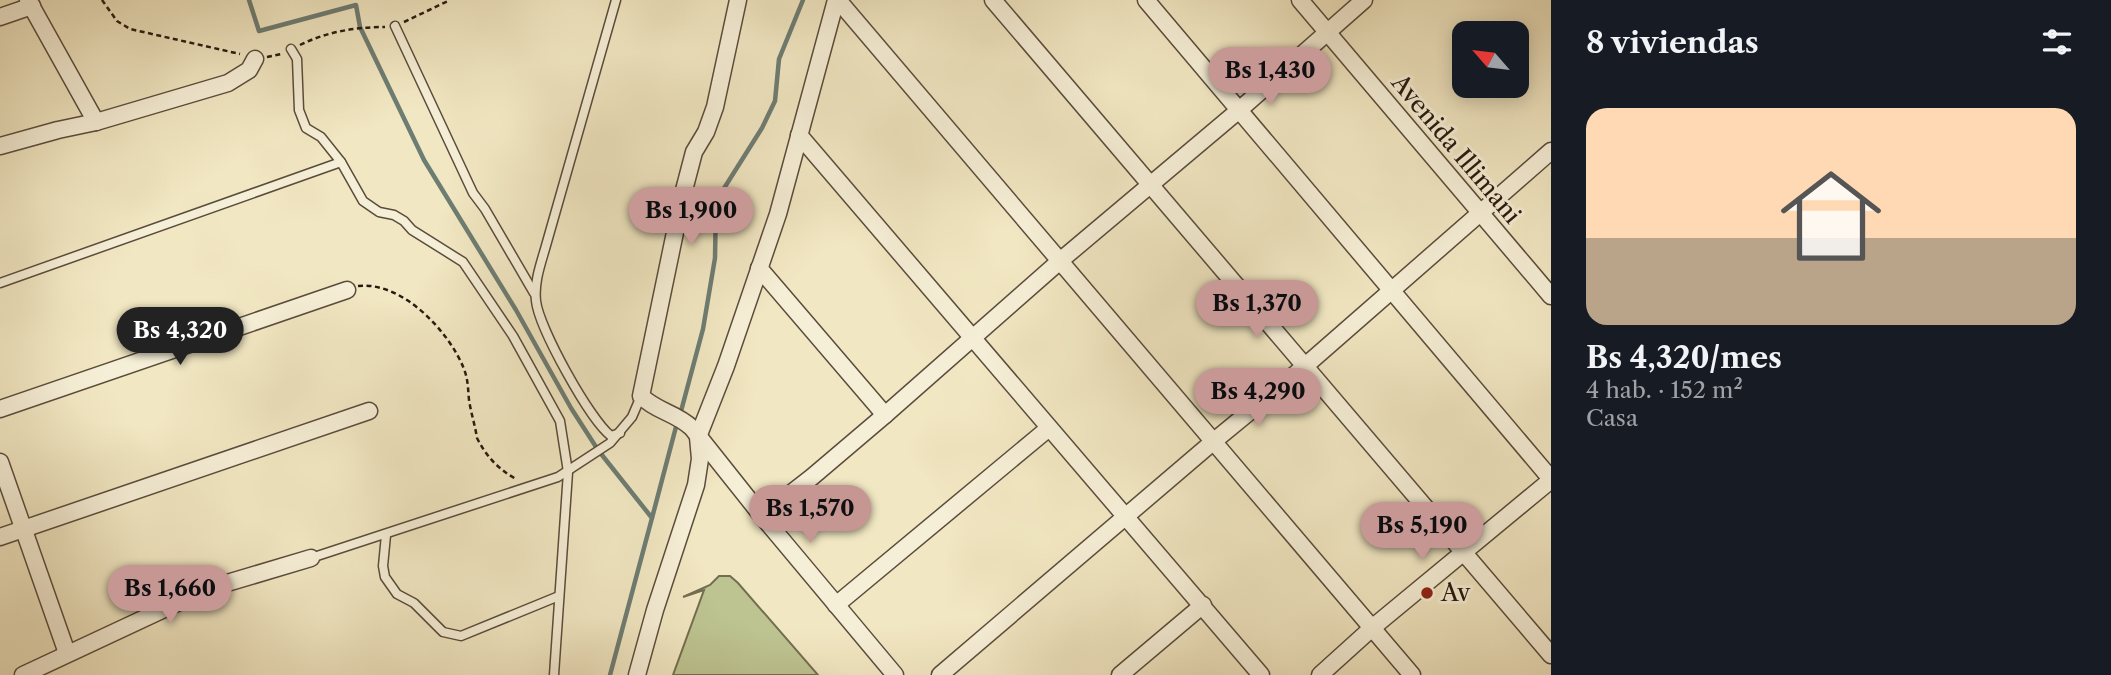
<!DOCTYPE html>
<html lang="es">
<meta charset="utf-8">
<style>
body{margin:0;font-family:"Libre Caslon Text",serif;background:#20242c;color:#f1f3f6;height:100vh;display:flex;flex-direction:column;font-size:26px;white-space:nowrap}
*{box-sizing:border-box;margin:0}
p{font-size:23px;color:#9ea1a6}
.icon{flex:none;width:38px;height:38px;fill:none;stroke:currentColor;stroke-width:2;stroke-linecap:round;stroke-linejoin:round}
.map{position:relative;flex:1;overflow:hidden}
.panel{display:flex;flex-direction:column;background:#171b24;width:560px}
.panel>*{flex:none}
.needle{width:46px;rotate:298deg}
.fabs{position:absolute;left:1452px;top:21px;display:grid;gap:14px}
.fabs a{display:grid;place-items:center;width:77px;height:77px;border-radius:14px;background:#171b24;box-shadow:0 4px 18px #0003;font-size:35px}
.price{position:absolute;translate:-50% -60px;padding:0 16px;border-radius:24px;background:#c59692;color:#111;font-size:23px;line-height:46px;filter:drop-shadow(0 2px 4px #0008)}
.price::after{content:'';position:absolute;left:50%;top:42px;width:21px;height:16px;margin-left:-10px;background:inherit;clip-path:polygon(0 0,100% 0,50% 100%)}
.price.current{background:#222;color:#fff}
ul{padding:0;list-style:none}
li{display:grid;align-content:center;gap:14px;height:371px;padding:0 35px}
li+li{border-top:2px solid #363941}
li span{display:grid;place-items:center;height:217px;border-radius:21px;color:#555}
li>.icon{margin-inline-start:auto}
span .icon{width:126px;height:126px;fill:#fffc;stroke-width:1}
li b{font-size:30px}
h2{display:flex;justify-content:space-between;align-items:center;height:84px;padding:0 35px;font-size:30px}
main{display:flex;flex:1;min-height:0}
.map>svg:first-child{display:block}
.green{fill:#bdc491;stroke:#726e50;stroke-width:2}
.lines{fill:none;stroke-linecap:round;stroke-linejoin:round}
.stream{stroke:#6d7d73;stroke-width:4.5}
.service-casing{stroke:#5a4c3c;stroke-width:11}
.minor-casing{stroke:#5a4c3c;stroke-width:19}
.path{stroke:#27190f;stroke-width:2.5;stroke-dasharray:5 3.5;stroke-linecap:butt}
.service{stroke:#f6efd7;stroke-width:8}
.minor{stroke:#f6efd7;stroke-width:16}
.poi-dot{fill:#8f2418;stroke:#f6efd7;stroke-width:2.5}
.labels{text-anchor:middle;stroke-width:6;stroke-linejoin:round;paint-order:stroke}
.street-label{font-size:24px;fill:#27190f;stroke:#f6efd7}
.poi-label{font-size:24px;fill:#27190f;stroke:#f6efd7;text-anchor:start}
</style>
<main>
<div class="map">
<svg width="1551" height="675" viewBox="0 0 1551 675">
<rect width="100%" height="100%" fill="#f1e7c2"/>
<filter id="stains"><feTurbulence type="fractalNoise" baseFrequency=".00286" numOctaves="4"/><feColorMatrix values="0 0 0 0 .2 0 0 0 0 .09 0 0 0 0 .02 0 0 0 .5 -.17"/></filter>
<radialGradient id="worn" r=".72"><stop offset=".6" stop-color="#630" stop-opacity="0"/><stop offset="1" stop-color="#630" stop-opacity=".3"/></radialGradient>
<!-- green -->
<polygon class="green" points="719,576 730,576 738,583 818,675 673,675 704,590 683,597 710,585"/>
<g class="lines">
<!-- stream -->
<g class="stream">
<polyline points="249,0 259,31 356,5 360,27 424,160 516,310 571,408 598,450 652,518 610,675"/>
<polyline points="680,415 703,329 715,258 716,201 762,128 775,101 779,59 803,0"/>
<polyline points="652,518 677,423"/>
</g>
<!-- service casing -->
<g class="service-casing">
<g id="service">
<path d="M616,0L545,249C540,266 534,283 536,301C539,328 590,420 611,436L620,433"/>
<polyline points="395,26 473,193 485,209 534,293"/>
<polyline points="291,49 297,59 299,110 306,128 321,137 341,162 363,201 379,212 394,215 404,221 412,230 463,262 513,336 560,421 568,472 554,675"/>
<polyline points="0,283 341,162"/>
<polyline points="386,535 383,566 385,577 397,594 414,603 443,632 461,636 559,596"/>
<polyline points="311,558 558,477 610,443 632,417 641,396"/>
</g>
</g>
<!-- minor casing -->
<g class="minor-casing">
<g id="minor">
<polyline points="28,0 96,122"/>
<path d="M738,0L715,107L706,132L694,152L683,194L641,396C657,412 675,412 692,428L762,516L895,675"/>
<polyline points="838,0 1412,675"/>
<polyline points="993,0 1551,655"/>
<polyline points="1146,0 1551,479"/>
<polyline points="1300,0 1551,296"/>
<polyline points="0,17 32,6"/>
<polyline points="799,135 1261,675"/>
<polyline points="0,146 58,130 96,122 228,83 249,70 255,59"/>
<polyline points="759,268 885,415"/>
<polyline points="0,409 347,290"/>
<polyline points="0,462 67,653"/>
<polyline points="762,516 812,477 885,415 1061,260 1238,111 1364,0"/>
<polyline points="0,537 369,411"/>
<polyline points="836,605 1049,428"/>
<polyline points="23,675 207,589 311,558"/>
<polyline points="637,675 655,610 696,485 700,459 698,437 726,366 778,214 836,0"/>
<polyline points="940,675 1214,441 1304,367 1551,151"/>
<polyline points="1120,675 1203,605"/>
<polyline points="1320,675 1372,628 1551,480"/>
</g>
</g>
<!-- path -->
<g class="path">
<polyline points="102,0 117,21 130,29 240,54"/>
<polyline points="404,22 450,0"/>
<path d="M300,45C326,32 355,27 385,27"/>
<polyline points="267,57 281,54"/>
<path d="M358,286C402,281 449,331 464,369C468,379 468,389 469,400C471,413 475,425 477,438C486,456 498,469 516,479"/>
</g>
<!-- service -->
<use href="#service" class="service"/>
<!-- minor -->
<use href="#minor" class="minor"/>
</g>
<!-- markers -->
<circle class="poi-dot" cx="1427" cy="593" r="7"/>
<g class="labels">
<!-- street labels -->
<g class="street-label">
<text transform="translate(1456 149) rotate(50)" y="8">Avenida Illimani</text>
</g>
<!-- poi labels -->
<g class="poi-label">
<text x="1441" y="601">Av</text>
</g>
</g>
<rect width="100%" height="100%" filter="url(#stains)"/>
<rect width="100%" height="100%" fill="url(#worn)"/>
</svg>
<div class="fabs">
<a><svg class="needle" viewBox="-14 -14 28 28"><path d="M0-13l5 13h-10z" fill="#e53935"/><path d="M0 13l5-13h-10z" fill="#9ea1a6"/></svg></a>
</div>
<b class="price" style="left:1270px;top:107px">Bs 1,430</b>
<b class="price" style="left:691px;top:247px">Bs 1,900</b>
<b class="price" style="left:1257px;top:340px">Bs 1,370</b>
<b class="price current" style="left:180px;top:367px">Bs 4,320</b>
<b class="price" style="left:1258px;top:428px">Bs 4,290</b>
<b class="price" style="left:810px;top:545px">Bs 1,570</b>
<b class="price" style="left:1422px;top:562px">Bs 5,190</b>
<b class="price" style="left:170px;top:625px">Bs 1,660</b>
</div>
<section class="panel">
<h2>8 viviendas<svg class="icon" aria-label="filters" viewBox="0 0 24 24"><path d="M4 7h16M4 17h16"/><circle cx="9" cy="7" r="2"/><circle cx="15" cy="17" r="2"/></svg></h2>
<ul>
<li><span style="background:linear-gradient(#ffd9b3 60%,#b9a48a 0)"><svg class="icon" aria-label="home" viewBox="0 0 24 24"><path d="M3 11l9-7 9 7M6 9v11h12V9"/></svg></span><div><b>Bs 4,320/mes</b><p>4 hab. · 152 m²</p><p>Casa</p></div></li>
</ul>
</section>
</main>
